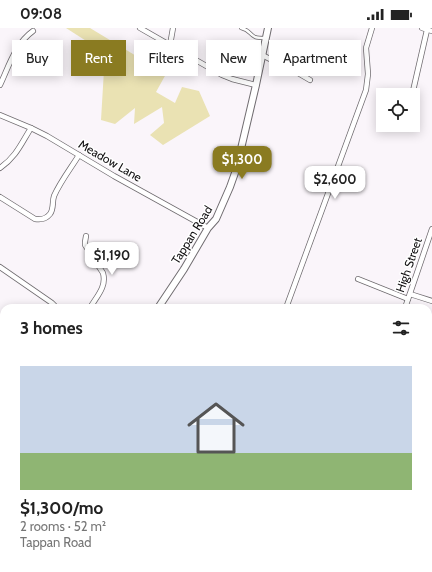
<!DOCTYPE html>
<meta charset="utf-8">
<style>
body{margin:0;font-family:Cabin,sans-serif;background:#f2f2f2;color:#222;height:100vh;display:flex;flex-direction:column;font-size:15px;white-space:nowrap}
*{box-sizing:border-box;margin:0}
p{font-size:13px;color:#767676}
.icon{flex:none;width:22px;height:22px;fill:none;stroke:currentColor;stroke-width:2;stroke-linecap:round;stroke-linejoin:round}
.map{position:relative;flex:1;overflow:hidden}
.panel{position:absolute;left:0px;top:276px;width:432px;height:268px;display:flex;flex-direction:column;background:#fff;border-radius:12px 12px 0 0;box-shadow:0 2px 10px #0003}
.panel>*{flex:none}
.top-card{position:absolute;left:12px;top:12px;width:408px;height:36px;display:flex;gap:8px}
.fabs{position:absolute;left:376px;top:60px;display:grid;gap:8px}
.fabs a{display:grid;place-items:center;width:44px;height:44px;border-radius:0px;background:#fff;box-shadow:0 2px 10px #0003;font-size:20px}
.price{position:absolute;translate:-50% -34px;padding:0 9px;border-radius:8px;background:#fff;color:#222;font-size:13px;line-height:26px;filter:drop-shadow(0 1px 2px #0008)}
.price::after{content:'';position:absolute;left:50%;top:24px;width:12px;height:9px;margin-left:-6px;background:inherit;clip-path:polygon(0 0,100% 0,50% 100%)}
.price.current{background:#8a7b21;color:#fff}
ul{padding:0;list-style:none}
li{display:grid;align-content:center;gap:8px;height:212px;padding:0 20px}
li+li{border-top:1px solid #e0e0e0}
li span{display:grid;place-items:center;height:124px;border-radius:0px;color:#555}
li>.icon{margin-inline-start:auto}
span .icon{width:72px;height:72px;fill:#fffc;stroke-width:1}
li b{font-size:17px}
h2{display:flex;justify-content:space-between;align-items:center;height:48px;padding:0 20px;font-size:17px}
.pill{padding:0 14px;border-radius:0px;background:#fff;box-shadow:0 2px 10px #0003;font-size:14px;line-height:36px}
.pill.current{background:#8a7b21;color:#fff}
.status{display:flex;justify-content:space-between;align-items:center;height:28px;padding:0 20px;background:#fff;direction:ltr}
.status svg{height:11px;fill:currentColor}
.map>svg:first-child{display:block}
.green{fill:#eae2b3}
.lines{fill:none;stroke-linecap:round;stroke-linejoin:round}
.service-casing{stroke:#706c70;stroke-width:4}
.minor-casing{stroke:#706c70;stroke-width:6}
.tertiary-casing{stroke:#706c70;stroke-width:8}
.primary-casing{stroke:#706c70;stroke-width:8}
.service{stroke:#fff;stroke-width:2.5}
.minor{stroke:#fff;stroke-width:4.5}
.tertiary{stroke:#fff;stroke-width:6}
.primary{stroke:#fff;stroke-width:7}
.labels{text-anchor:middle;stroke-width:3;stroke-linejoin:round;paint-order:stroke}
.street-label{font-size:12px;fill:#110f11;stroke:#fff}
</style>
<div class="status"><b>09:08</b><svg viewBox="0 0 49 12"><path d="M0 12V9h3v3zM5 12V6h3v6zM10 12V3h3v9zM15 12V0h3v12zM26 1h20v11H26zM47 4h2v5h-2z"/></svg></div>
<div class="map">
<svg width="432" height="544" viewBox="0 0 432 544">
<rect width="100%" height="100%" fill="#faf5fa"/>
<!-- green -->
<polygon class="green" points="66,0 90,0 166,46 156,64 175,75 182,59 199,63 210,88 163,117 150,107 164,95 162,79 134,96 135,80 115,96 101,92 105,25"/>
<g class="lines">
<!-- service casing -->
<g class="service-casing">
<g id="service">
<path d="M241,0C250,2 249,6 255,9C258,10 262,10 265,10"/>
<polyline points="432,473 430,479 432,479"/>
<polyline points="428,498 431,490"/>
<polyline points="378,544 379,540"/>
<polyline points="413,544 414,540"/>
</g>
</g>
<!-- minor casing -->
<g class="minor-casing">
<g id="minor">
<polyline points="140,0 222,47 232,51 256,57"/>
<polyline points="422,0 432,3"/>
<polyline points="170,17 173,0"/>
<polyline points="262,27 298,45 310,52"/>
<path d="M0,57C9,38 15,16 33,3"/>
<polyline points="413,63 427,2"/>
<polyline points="0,87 31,100 47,108 114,148 208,200"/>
<path d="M0,140C16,129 21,116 31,100"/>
<path d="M0,169L35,191C41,192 46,191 50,186C54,181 52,174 54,168C60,154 71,140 79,127"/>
<path d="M86,208L85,214V217L103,245C107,259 96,269 90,280"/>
<polyline points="0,239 52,275 57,280"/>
<polyline points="358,251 408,271"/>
<polyline points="410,266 432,273"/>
<polyline points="286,280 366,62 368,46 366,20 372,0"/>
<polyline points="405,280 432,201"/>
<polyline points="0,339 4,343"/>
<polyline points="428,381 432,370"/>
<polyline points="428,424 432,426"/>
<polyline points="0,457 4,460"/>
<polyline points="173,540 182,544"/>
<polyline points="188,544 190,540"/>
<polyline points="316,544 318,540"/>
</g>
</g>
<!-- tertiary casing -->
<g class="tertiary-casing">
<g id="tertiary">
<polyline points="158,280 184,241 208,200 216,191 230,159 236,142 256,57 268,0"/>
<polyline points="14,544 16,540"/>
</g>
</g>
<!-- primary casing -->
<g class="primary-casing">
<polyline id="primary" points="430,544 432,537"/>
</g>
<!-- service -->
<use href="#service" class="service"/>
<!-- minor -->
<use href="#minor" class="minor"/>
<!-- tertiary -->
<use href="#tertiary" class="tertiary"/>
<!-- primary -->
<use href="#primary" class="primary"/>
</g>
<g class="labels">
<!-- street labels -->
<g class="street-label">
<text transform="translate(110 133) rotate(30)" y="4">Meadow Lane</text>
<text transform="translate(192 207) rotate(-58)" y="4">Tappan Road</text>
<text transform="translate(409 237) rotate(-71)" y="4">High Street</text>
</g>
</g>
</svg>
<div class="fabs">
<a><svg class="icon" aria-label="locate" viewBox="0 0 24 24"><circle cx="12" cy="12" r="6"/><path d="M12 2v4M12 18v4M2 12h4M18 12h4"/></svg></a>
</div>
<b class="price current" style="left:242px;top:152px">$1,300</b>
<b class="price" style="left:335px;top:172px">$2,600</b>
<b class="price" style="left:112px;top:248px">$1,190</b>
<div class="top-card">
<a class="pill">Buy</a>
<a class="pill current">Rent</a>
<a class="pill">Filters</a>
<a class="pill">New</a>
<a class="pill">Apartment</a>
</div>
<section class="panel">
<h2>3 homes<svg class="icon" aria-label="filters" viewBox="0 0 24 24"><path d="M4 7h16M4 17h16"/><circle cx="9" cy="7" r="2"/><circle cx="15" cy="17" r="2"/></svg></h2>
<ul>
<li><span style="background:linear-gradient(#c9d6e8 70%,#8fb573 0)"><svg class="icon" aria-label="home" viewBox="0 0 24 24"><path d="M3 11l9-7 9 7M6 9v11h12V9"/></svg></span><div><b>$1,300/mo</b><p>2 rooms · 52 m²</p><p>Tappan Road</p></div></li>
</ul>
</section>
</div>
